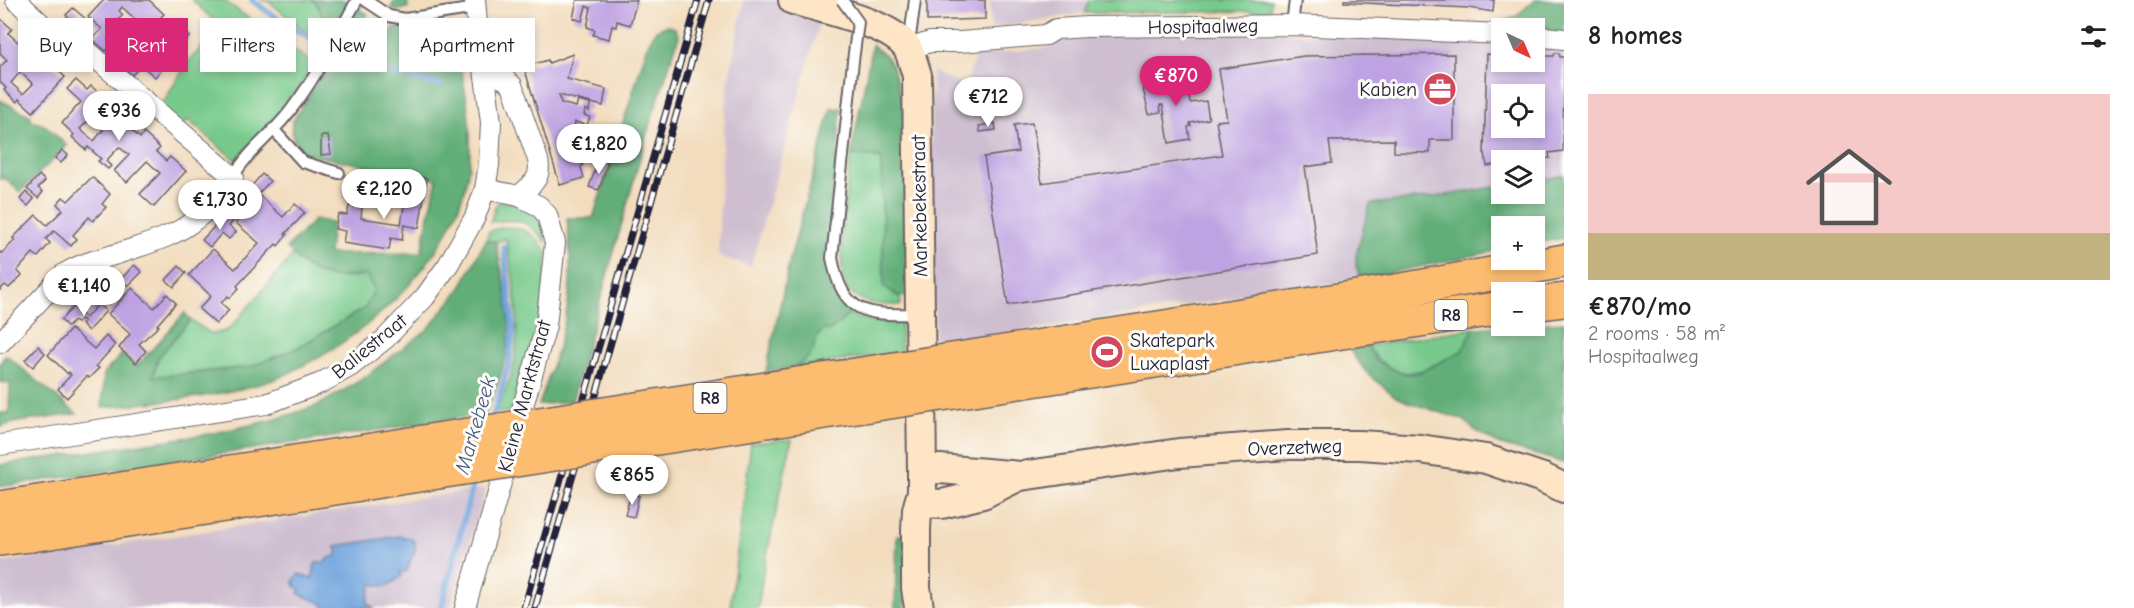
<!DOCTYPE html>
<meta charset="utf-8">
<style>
body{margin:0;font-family:"Comic Neue",sans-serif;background:#f6f6f6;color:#222;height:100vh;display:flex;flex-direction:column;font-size:22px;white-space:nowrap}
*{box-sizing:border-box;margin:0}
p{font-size:20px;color:#767676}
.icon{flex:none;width:33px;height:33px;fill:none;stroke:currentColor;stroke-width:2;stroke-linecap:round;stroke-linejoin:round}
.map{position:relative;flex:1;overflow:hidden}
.side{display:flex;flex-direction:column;background:#fff;width:570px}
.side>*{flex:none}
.guide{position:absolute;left:18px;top:18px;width:570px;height:54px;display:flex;gap:12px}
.needle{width:39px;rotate:136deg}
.fabs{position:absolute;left:1491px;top:18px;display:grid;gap:12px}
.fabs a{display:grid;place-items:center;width:54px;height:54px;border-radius:0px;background:#fff;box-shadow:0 3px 9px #0003;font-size:30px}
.price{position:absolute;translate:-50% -51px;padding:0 14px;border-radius:21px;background:#fff;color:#222;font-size:20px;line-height:39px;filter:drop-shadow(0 2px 3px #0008)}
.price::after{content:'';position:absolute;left:50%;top:36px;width:18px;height:14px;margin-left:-9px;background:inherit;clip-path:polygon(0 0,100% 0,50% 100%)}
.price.selected{background:#db2777;color:#fff}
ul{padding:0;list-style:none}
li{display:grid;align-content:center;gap:12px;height:318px;padding:0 24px}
li span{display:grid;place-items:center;height:186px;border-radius:0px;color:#555}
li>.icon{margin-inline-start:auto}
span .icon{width:108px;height:108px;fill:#fffc;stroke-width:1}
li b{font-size:26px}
h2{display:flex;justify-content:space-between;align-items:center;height:72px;padding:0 24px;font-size:26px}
.tag{padding:0 21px;border-radius:0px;background:#fff;box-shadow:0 3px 9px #0003;font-size:21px;line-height:54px}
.tag.selected{background:#db2777;color:#fff}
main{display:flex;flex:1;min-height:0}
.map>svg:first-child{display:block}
.industrial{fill:#cebed0;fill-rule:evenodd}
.green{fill:#78ca8c;stroke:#4d7664;stroke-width:1.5}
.forest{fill:#62ae78;stroke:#42685a;stroke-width:1.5}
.water{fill:#71a4dd;stroke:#4a638c;stroke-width:1.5}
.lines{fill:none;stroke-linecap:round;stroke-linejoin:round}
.stream{stroke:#71a4dd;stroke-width:6}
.building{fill:#bea2e2;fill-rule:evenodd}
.lane-casing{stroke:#6b6368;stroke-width:14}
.street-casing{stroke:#6b6368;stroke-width:22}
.secondary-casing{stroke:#6b6368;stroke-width:32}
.highway-casing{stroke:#6b6368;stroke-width:36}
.lane{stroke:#fff;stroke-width:10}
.street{stroke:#fff;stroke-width:20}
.secondary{stroke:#fee5c5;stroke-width:28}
.highway{stroke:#fcbd6f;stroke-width:33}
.rail-casing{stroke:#22223b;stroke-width:7}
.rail{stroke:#fdfcf7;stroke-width:4.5;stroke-dasharray:14;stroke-linecap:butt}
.lane-bridge-casing{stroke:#6b6368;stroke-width:14;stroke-linecap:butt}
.highway-bridge-casing{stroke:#6b6368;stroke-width:36;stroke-linecap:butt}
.lane-bridge{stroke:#fff;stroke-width:10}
.highway-bridge{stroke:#fcbd6f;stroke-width:33}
.labels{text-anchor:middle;stroke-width:6;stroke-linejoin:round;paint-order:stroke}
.shield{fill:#fdfcf7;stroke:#646373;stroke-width:1.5}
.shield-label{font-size:18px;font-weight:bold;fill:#22223b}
.street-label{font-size:20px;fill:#22223b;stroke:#fdfcf7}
.poi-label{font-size:20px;fill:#22223b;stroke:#fdfcf7;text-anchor:end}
.water-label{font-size:21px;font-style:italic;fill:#465c84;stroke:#fdfcf7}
</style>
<main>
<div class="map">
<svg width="1564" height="608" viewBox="0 0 1564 608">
<rect width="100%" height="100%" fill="#fdfcf7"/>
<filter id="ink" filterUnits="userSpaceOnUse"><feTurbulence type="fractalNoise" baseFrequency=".0167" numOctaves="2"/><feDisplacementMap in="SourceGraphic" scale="12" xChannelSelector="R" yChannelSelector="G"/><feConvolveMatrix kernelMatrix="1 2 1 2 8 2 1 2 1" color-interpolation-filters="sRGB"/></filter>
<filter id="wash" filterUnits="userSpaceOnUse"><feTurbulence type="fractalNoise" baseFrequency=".008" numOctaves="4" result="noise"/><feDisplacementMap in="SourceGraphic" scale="24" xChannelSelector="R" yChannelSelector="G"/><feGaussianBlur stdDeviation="1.35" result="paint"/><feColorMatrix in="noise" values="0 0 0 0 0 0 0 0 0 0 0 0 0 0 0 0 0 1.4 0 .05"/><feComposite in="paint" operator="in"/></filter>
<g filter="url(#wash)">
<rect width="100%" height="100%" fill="#f2dcbd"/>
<!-- industrial -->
<g class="industrial">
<polygon points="744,0 826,0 751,266 718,256 722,149 728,83"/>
<polygon points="990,0 1089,0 1085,13 991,28"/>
<path d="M1207,29L1501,44L1502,62H1534L1535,47L1564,49V175L1535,181L1534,160H1502L1501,186L1435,197L1370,204L1356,255V266L1361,279L935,344L931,145L932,71L965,86L976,55L1052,47L1056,34ZM1502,94H1534V128H1502Z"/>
<polygon points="486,488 450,608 0,608 0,563"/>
</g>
<!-- green -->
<g class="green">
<polygon points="192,0 223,0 311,62 311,69 284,111 235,160 188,120 180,127 159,109 188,62 221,27"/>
<path d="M260,0H313C321,8 322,17 322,28L330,33L325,41L315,39L268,1Z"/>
<polygon points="1089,0 1271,0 1270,11 1085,13"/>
<path d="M851,155L881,158L884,286L900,297L901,305C883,305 863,305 849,291C832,273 848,180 851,155Z"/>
<path d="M501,201L524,206L541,218L546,242C526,219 520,218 490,222L496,205Z"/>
<path d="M504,227C530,229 530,232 547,251L544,304L515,411L496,413C502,397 511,380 514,364C521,324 514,279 506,239L496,242L486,240L489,231Z"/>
<polygon points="293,255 305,267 345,278 366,275 374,290 365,308 297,348 250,367 153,377 158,358 190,320 212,334 225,331 232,326"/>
<path d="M850,314L861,319L901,323V352L797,367C812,355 811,339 824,329L830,331Z"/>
<path d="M1474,328C1471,335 1468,343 1463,349C1459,355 1450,358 1444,361C1411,379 1389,377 1367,346Z"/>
<polygon points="792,439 763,572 758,608 730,608 751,443"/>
</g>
<!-- forest -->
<g class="forest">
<path d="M313,0H344L368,14L361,28L385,41L394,27L405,30L408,48L456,40C463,81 474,125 469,167C458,252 376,330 302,366C293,371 283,377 273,380C219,398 159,401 102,408L104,373L122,354L137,366L185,313L190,320L158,358L153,377L250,367L297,348L365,308L374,290L366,275C327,280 314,279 287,248L315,219L332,223L329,254L421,253L437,179L311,155L306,159C297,147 290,138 292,122L344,40L322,28C322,17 321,8 313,0Z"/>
<polygon points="395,0 407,0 408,8 396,11 391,8"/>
<polygon points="1535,0 1564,0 1564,49 1535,47 1534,28 1490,27 1515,17"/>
<path d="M668,25L675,28L679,36L647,133L572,401L539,405C551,368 566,331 569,293C572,268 569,243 567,218H593L648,44L656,30Z"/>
<polygon points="872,45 886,56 893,67 908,125 909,296 900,297 884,287 881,158 851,155"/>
<polygon points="0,100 31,116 30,120 46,126 67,146 20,192 3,177 0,180"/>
<path d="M841,108L827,275C831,291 840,302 850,314L830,331L824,329C816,335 816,341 813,350C804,369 784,369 766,371L790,259L831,109Z"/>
<polygon points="1564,175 1564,238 1535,243 1534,226 1502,226 1501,250 1361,279 1356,266 1356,255 1370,204 1435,197 1501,186 1502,194 1534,194 1535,181"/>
<path d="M486,240L496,242C501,270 509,301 509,330C508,360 497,387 485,414L0,487V465L209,434L273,420L319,405L361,380L428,329L460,289Z"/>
<polygon points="1564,322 1564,409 1562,412 1562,423 1564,426 1564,463 1498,444 1473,429 1464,420 1408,402 1396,397 1366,372 1349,349 1367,346 1377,361 1388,367 1406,374 1420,372 1462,351 1474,328"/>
<polygon points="6,355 77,414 17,422 0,427 0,413 9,413 10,383 0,382 0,363"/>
<polygon points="897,535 905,535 905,608 895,608"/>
</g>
<!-- water -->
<path class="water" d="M400,536C416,538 419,544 412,557C409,562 409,567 406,572H400L402,576C388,586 389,588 372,584L367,603L374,608H325L322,603L299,594L300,588L296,587L293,582L298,574L312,579L315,564L320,562L322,564L329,558L336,556L338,552L335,546Z"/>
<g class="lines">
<!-- stream -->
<g class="stream">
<path d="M252,0C288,29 339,54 382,70C400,76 421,80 440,85"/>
<polyline points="492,420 509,363 513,328 504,247"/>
<polyline points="441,608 475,476"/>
</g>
</g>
<g id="blocks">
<!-- building -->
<g class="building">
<polygon points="104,0 149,0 164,14 157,21 178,40 185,32 190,36 155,77 141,65 161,42 149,31 130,50 139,58 134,63 139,68 132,75 118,63 128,53 115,41 135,19 122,7 119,11 123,15 108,29 113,33 108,39 113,44 106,51 92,39 102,29 88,17"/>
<polygon points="577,0 637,0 630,25 617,21 616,27 612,26 609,39 593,35 595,30 587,27 591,8 586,6 582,21 573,18"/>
<polygon points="927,0 985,0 985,19 927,21"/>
<polygon points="1344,0 1494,0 1493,12 1469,8 1344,2"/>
<polygon points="73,8 87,20 80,28 66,15"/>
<path d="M0,18L12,29L8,33L18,42L22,38L38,53L34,57L45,66L49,62L65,77L33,112L19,99L17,102L4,90L6,88L0,82V67L7,60L0,53ZM20,72L33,84L23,94L11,83Z"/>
<path d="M1555,53H1559L1560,57H1564L1563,151L1549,153L1550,158L1529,160H1502V164L1487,166L1485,153H1484L1487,54L1502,55V62H1534V56H1554ZM1502,94H1534V128H1502Z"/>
<polygon points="573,54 567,79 606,89 603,106 559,95 561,103 576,107 578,101 590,104 589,111 585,109 584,115 590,117 587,125 575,122 574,127 580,152 574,154 582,155 583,164 581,168 584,178 560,185 524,67 548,60 549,63"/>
<polygon points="1454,54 1454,140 1430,140 1430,153 1394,152 1394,140 1329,141 1332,163 1305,167 1318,255 1008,305 984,157 1018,152 1014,125 1032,123 1042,183 1222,155 1216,121 1227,120 1219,69 1304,56"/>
<polygon points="1183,69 1187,96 1189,96 1190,103 1206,101 1209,119 1190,123 1191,126 1188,127 1190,139 1169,143 1163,105 1160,105 1161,112 1149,114 1143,89 1171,85 1170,71"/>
<path d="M76,80L87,90L91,86L107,100L103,104L114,114L117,110L133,124L129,128L140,138L144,133L160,148L156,152L166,161L170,157L186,171L154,207L140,194L160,173L147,161L127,182L114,171L129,155L119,147L106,161L111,166L108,169L98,161L101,159L88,147L86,150L72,137L74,135L62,123L81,102L67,89ZM90,119L103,130L94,141L80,129Z"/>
<polygon points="995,123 996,130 980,132 979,126"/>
<polygon points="321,136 328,136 331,154 321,155"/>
<polygon points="62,150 68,155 61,163 55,158"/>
<polygon points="599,159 608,162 599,190 589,187"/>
<polygon points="262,174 270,181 257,195 250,188"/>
<polygon points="39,175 45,181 38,188 43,192 38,198 27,189"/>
<polygon points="409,175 427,178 419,228 404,225 402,240 391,238 389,250 343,243 345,231 335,229 338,214 347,215 349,206 362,208 361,218 401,224"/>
<polygon points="92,177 110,194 102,204 106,207 93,221 89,217 73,235 77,239 71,246 54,231 46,239 50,243 38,257 33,253 17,271 22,275 9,288 5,285 0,290 0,252 2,253 15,240 13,238 36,215 47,225 63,210 57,204 63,197 68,201"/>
<polygon points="26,192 34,199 28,206 20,199"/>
<polygon points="260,196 283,217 295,204 305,213 285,234 287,235 282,241 278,246 276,244 237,286 239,288 230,298 228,296 221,303 229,310 216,324 199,309 211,296 189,275 213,249 235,269 259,243 236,223"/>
<polygon points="227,213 234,220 229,226 236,232 229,239 222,233 210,247 202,240"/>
<polygon points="134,265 142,272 128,286 121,279"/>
<polygon points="179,266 186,273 174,287 166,280"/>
<polygon points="132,288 154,308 167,294 176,303 157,325 159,326 139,344 146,351 136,363 119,348 130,334 108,314"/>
<polygon points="98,304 106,311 88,331 81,324 84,321 81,319 77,323 74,321 68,327 61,320 73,307 86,318"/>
<polygon points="71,329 94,349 106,336 115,345 96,366 99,368 89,378 87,376 67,398 58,389 71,375 69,372 68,374 48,355"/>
<polygon points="38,346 45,353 33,367 25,360"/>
<polygon points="631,494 639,496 634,517 625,515"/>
</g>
</g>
</g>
<g filter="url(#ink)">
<use href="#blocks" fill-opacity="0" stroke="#6b6368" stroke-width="1.5"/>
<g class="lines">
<!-- lane casing -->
<g class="lane-casing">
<g id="lane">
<polyline points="365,0 389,16 405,19 476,8"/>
<polyline points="1292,25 1295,0"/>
<polyline points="909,44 915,0"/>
<path d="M853,61L832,258C843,316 867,315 920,314"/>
<polyline points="273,129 303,162 339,173"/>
<path d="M233,177C249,149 275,133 293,107C318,74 337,36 357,0"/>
</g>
</g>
<!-- street casing -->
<g class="street-casing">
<g id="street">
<polyline points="1534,36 1564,39"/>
<polyline points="908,49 930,42 960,42 1046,35 1056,29 1087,27 1292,25 1502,34"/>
<path d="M485,76C497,76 503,76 512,85L538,160C542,179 532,184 519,196"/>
<path d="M0,343L64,274C81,263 101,259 120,253C146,244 175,237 196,219C211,208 222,192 233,177L76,41L68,49L16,0"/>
<polyline points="0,445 266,404 321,383 351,366 385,339 425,297 448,265 475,217 485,189 489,165 491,122 485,76 480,57 475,0"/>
<polyline points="465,608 546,326 555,243 547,215 539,206 519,196 485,189"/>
</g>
</g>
<!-- secondary casing -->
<g class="secondary-casing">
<g id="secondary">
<path d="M793,0C822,9 892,23 908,49C912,56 914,67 917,75L922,470V492L917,510L916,530V588L919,608"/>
<polyline points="922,470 940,469 1021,476 1179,453 1288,445 1360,445 1420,449 1486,459 1543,478 1564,488"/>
<polyline points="919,503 942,504 983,494 1019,476"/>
</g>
</g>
<!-- highway casing -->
<g class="highway-casing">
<g id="highway">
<polyline points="1396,291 1564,261"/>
<polyline points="1534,304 1564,300"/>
<polyline points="1400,323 1502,308"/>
<polyline points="0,508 25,504"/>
<polyline points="0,539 31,535"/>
</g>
</g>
<!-- lane -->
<use href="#lane" class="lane"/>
<!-- street -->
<use href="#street" class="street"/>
<!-- secondary -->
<use href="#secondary" class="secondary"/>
<!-- highway -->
<use href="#highway" class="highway"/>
<!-- rail casing -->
<g class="rail-casing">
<g id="rail">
<polyline points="524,608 698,0"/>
<polyline points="535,608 709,0"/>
</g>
</g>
<!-- rail -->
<use href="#rail" class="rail"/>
<!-- lane-bridge casing -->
<g class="lane-bridge-casing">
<polyline id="lane-bridge" points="842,0 858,22 853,61"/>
</g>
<!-- highway-bridge casing -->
<g class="highway-bridge-casing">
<g id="highway-bridge">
<polyline points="25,504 1396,291"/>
<polyline points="31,535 1400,323"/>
</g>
</g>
<!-- lane-bridge -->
<use href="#lane-bridge" class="lane-bridge"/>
<!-- highway-bridge -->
<use href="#highway-bridge" class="highway-bridge"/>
</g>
</g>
<!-- icons -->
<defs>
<g id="office-disc" transform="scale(1.725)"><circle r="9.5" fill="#d1495b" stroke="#fdfcf7"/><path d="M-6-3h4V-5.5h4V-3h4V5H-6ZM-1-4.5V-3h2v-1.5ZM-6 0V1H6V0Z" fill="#fff"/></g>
<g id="stadium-disc" transform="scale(1.725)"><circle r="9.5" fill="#d1495b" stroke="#fdfcf7"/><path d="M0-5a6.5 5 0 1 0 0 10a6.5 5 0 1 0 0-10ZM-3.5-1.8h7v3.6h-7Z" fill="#fff"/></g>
</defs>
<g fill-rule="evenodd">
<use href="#office-disc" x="1440" y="89"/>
<use href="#stadium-disc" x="1107" y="352"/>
</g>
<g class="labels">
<!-- shield labels -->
<g class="shield">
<rect x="1434.5" y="300" width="33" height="30" rx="4.5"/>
<rect x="693.5" y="383" width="33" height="30" rx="4.5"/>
</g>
<g class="shield-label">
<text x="1451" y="321">R8</text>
<text x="710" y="404">R8</text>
</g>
<!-- street labels -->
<g class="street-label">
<text transform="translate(1203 26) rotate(-1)" y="7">Hospitaalweg</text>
<text transform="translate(919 206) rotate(-91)" y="7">Markebekestraat</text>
<text transform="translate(369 346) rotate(-39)" y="7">Baliestraat</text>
<text transform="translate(524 396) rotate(-75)" y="7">Kleine Marktstraat</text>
<text transform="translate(1295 447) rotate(-2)" y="7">Overzetweg</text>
</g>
<!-- poi labels -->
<g class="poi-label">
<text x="1417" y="96">Kabien</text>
<text x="1130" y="347" text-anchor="start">Skatepark<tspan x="1130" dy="23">Luxaplast</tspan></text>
</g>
<!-- water labels -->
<g class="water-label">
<text transform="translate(475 425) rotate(-74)" y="7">Markebeek</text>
</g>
</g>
</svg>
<div class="fabs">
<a><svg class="needle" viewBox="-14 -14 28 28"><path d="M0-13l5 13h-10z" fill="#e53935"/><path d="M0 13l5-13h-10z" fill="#767676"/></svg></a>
<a><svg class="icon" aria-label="locate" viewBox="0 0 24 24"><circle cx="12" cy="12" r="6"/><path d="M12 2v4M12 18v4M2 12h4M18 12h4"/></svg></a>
<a><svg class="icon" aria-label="layers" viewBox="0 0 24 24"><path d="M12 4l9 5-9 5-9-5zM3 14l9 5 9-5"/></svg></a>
<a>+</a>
<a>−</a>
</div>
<b class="price selected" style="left:1176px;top:107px">€870</b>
<b class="price" style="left:988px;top:128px">€712</b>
<b class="price" style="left:119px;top:142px">€936</b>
<b class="price" style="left:599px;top:175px">€1,820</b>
<b class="price" style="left:384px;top:220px">€2,120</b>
<b class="price" style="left:220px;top:231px">€1,730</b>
<b class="price" style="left:84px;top:317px">€1,140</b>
<b class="price" style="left:632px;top:506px">€865</b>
<div class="guide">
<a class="tag">Buy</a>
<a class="tag selected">Rent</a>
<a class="tag">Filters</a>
<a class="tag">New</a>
<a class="tag">Apartment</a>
</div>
</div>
<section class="side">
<h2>8 homes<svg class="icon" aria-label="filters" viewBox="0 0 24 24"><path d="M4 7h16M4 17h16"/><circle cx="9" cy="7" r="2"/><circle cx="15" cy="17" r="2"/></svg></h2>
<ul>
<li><span style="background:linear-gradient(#f6c9c9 75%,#c2b280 0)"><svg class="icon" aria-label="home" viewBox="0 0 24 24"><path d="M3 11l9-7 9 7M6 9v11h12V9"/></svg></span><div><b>€870/mo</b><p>2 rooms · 58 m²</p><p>Hospitaalweg</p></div></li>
</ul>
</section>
</main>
